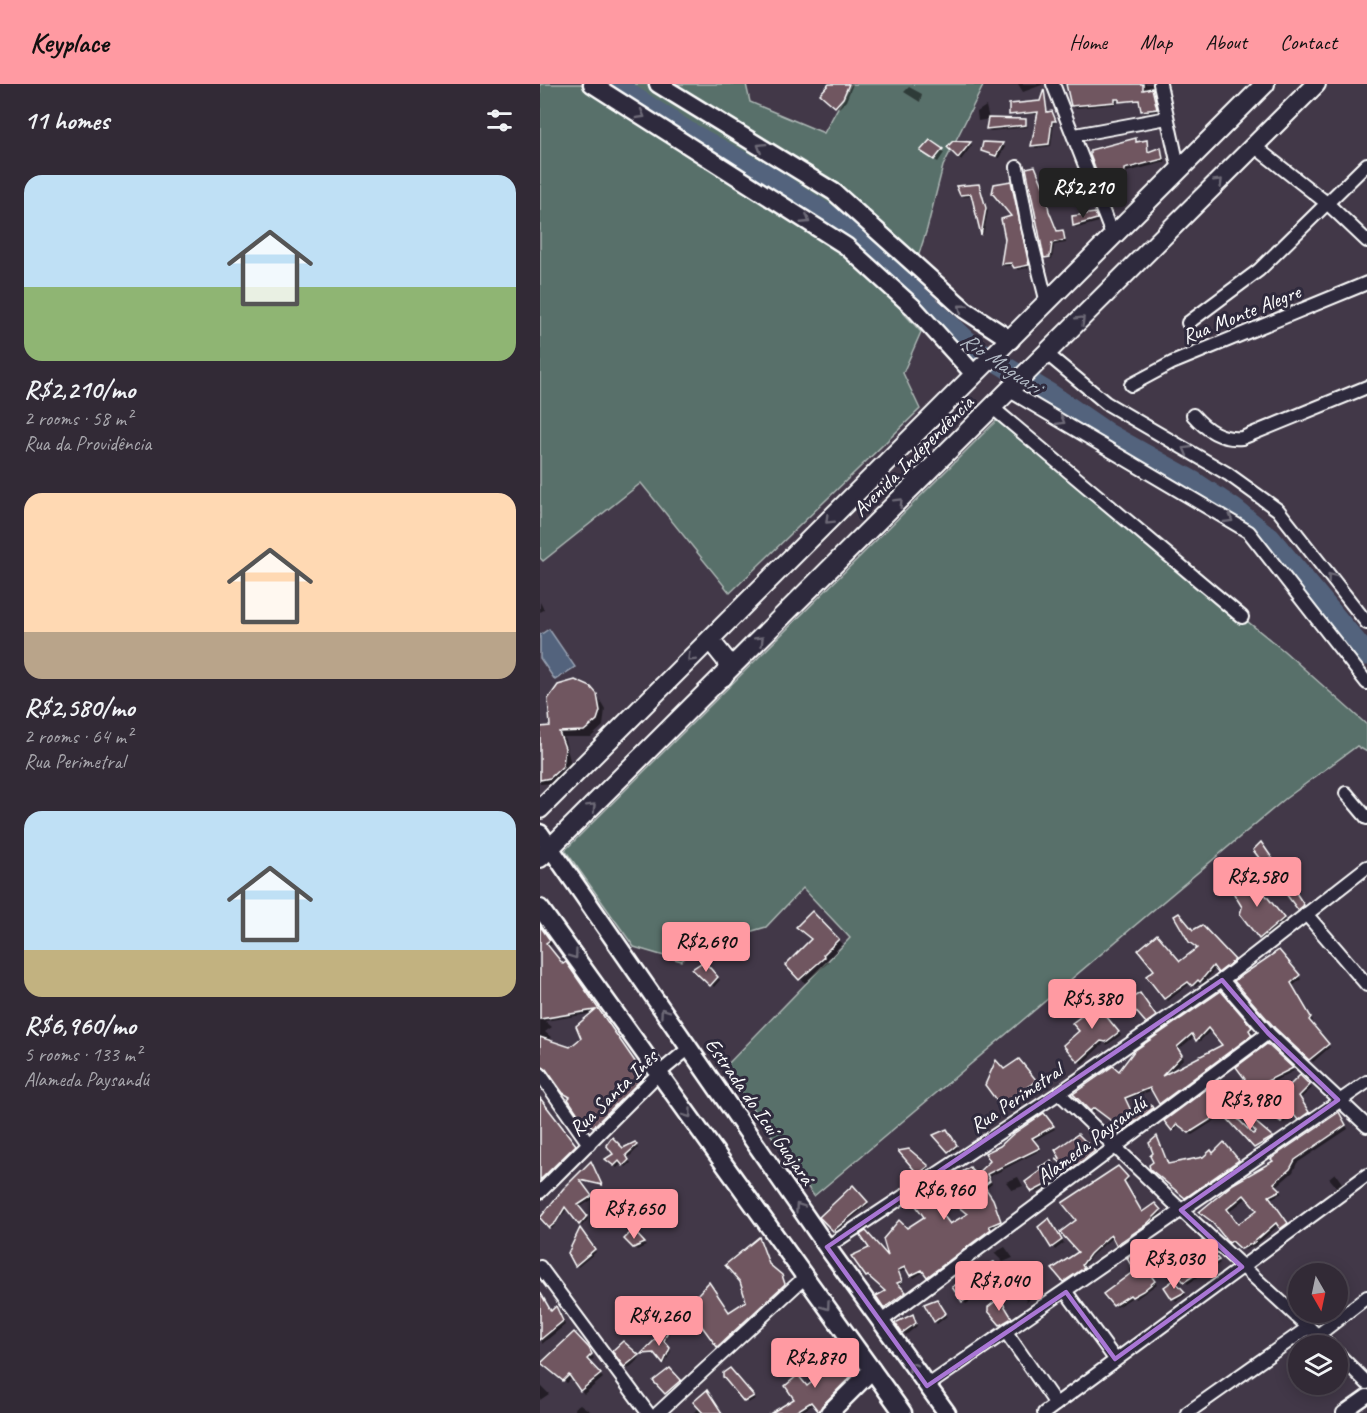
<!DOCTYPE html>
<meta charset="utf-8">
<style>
body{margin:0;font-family:Caveat,sans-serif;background:#3a323e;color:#f1f3f6;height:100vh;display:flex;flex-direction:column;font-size:22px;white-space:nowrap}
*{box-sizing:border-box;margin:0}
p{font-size:20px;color:#a8a7ad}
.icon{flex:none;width:33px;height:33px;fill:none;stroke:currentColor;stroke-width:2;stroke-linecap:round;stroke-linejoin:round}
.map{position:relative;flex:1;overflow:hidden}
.side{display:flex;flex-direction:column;background:#322a36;width:540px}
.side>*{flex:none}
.needle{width:39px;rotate:171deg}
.fabs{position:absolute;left:748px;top:1179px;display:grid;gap:12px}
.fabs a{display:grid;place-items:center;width:60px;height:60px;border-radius:50%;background:#322a36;box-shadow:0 3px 15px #0003,0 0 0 2px #4d4651;font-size:30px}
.price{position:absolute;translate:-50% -51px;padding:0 14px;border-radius:6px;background:#ff9aa2;color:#111;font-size:20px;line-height:39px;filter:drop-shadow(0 2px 3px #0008)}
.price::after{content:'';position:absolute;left:50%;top:36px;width:18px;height:14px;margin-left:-9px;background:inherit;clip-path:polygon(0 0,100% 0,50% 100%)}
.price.selected{background:#222;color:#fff}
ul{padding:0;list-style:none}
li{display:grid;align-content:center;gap:12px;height:318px;padding:0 24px}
li span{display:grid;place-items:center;height:186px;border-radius:18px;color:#555}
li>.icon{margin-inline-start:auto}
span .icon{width:108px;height:108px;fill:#fffc;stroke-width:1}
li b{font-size:26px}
h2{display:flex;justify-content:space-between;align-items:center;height:72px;padding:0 24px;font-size:26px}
header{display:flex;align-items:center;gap:36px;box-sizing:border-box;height:84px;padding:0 30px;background:#ff9aa2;color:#111}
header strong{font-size:28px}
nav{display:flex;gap:33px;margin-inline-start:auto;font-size:21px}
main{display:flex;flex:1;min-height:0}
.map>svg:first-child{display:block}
.green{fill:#596f6a;stroke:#acb7b4;stroke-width:1.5}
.water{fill:#52637d;stroke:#97a1b1;stroke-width:1.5}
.shadow{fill:#0007;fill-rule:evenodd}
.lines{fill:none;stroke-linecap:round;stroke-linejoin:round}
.river{stroke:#52637d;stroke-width:21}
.building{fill:#6f5761;stroke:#fff;stroke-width:1.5;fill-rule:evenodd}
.street-casing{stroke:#fff;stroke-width:16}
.secondary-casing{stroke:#fff;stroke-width:21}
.primary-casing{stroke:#fff;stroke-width:22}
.street{stroke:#2f2a3d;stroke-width:12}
.secondary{stroke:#2f2a3d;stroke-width:16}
.primary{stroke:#2f2a3d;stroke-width:18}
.oneway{stroke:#6d6a77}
.marked{fill:none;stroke:#a976d5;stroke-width:4.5;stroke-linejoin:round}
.labels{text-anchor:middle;stroke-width:6;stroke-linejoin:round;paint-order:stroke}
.street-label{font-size:21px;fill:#fff;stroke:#2f2a3d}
.water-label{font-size:22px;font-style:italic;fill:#b1b9c4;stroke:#2f2a3d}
</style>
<header>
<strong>Keyplace</strong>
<nav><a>Home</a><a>Map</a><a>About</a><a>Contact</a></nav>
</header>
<main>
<section class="side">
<h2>11 homes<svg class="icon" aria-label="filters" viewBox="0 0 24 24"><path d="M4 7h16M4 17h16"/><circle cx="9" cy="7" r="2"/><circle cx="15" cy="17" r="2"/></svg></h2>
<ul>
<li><span style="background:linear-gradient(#bfe0f5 60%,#8fb573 0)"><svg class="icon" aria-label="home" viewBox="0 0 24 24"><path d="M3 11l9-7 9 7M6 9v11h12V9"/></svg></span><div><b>R$2,210/mo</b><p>2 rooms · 58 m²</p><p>Rua da Providência</p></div></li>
<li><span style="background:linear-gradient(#ffd9b3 75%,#b9a48a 0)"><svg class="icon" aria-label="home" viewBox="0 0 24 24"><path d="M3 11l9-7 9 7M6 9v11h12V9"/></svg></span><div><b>R$2,580/mo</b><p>2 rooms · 64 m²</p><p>Rua Perimetral</p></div></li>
<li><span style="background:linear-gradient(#bfe0f5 75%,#c2b280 0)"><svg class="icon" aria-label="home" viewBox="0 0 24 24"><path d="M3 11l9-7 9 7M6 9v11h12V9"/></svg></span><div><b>R$6,960/mo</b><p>5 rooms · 133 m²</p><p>Alameda Paysandú</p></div></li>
</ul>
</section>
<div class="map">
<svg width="827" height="1329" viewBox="0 0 827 1329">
<rect width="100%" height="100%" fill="#423848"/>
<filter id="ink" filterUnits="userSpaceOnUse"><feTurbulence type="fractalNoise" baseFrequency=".0167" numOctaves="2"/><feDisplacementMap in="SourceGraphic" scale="12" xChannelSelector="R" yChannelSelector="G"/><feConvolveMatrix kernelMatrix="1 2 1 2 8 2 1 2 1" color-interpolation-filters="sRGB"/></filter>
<g filter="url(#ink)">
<!-- green -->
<g class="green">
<polygon points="0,0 206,0 210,18 284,49 311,0 444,0 403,82 387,145 361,226 381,248 363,289 380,325 190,509 101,399 3,477 0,474"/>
<polygon points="458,335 744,567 827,641 827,668 817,662 745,715 274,1112 184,984 310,854 263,804 226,843 161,862 141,877 94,863 25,766"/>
</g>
<!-- water -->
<polygon class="water" points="9,545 35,583 15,596 0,574 0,551"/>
<!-- shadow -->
<g class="shadow">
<polygon points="291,0 313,0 306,17 299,24 282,10"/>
<polygon points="478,0 502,0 502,1 483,8"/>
<polygon points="529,0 615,0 619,27 605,29 601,18 597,17 577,17 577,20 535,24 532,21"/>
<polygon points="369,3 382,10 380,18 364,8"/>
<polygon points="504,8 508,29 514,31 517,38 514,39 511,62 495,64 499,30 471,31 501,18"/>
<polygon points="446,22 449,35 438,37 437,28"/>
<polygon points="450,36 485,36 488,43 450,47 447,45"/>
<polygon points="595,56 598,59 606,58 610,69 621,64 626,78 587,88 587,101 567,105 563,102"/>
<polygon points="414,59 430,59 432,61 421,76 409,63"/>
<polygon points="444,60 462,60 465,63 459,74 445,69 442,67"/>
<polygon points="402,66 404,69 398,78 385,69"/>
<polygon points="495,84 504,103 509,101 512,103 512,111 507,112 511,130 518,148 525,150 526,159 514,161 512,175 506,173"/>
<polygon points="471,98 491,183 478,186 474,181 465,182 462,180 474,133"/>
<polygon points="439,102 448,127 443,151 433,112 423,113 421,111"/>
<polygon points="554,130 559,138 537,144 535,142 534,134"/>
<polygon points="0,518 4,526 0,528"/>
<polygon points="13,608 57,611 65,625 63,642 51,653 24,653 31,680 23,695 16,699 0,700 0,645 12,643 8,623"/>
<polygon points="723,763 740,787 734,790 731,787"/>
<polygon points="709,792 745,836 722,856 703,822 700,804"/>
<polygon points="272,830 302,860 287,876 289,878 265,899 247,881 273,855"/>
<polygon points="662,843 696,879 681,890 676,884 663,900 661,898 655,903 651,899 628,917 608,892 640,878 659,865"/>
<path d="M0,844L12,860L8,863L24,882L29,883L107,995L57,1045L43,1033L0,974ZM54,929L42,955L31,965L7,957L12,954L5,948L12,943L5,937Z"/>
<polygon points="742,870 761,895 753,902 773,937 770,939 790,963 773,978 736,943"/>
<polygon points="164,879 180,896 174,903 155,885"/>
<path d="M680,909L713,947L710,949L713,954L622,1021L613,1006L586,1016L595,1034L611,1023L615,1027L579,1053L569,1044L577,1040L557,1025L553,1028L535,1010L579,989ZM671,946L684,961L629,990L644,974L638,966L655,952L659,958Z"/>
<polygon points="602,913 617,934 609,940 589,917"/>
<polygon points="569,917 577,928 568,935 581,951 567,961 565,958 542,980 525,961"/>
<polygon points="727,962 754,987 709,1010 700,1000 707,995"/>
<polygon points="482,980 499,1000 478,1014 466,1026 447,1001 464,987"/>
<polygon points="760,993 772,1004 760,1015 770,1031 761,1037 753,1027 744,1039 729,1028"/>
<polygon points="687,1003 695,1011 687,1027 713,1052 718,1048 713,1038 732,1054 717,1065 685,1030 652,1051 640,1041 635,1047 626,1037"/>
<polygon points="0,1015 37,1064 2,1099 0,1097"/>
<path d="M801,1032L808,1045L757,1079L753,1088L736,1103L742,1109L730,1115L749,1142L744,1147L739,1141L716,1161L705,1166L696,1159L693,1161L664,1130ZM708,1113L719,1126L698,1141L688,1129Z"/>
<polygon points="506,1033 515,1045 493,1057 501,1066 449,1093 452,1100 445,1105 455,1119 463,1140 450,1144 453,1148 391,1194 385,1187 374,1194 368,1185 360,1188 363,1199 358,1202 367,1211 348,1225 338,1213 347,1208 332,1193 327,1192 351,1177 367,1145 410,1142 429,1131 418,1115 436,1092 452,1077 461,1063"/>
<polygon points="409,1050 418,1064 411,1069 396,1051"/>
<polygon points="538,1052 557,1071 533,1088 519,1076"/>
<polygon points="617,1054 629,1081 674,1071 684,1060 700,1079 648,1115 642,1108 640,1110 615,1078"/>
<polygon points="94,1060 98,1064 88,1074 91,1079 86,1083 82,1079 77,1084 67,1075"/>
<polygon points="369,1067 390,1086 382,1092 361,1068"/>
<polygon points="51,1079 63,1102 40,1096 53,1115 39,1124 48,1135 42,1142 28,1124 12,1145 2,1134"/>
<polygon points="511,1079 521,1097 496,1109 493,1107"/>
<polygon points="578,1084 589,1096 585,1100 603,1129 615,1121 622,1129 609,1142 579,1162 574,1152 551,1172 543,1184 545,1186 527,1199 514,1185 541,1169 538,1137"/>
<polygon points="795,1089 804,1102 799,1106 789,1094"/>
<polygon points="478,1093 483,1102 472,1106 466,1098"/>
<polygon points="313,1103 329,1120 296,1148 281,1133"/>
<polygon points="511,1139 524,1159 515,1166 500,1143"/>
<polygon points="42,1147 56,1168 38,1183 29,1169"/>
<polygon points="93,1149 106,1162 97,1166 86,1155"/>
<polygon points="221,1157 231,1184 243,1196 247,1203 180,1264 149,1222 189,1229 208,1217"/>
<polygon points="662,1159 680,1179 648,1200 637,1189 648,1183"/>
<polygon points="465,1163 473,1174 463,1178 454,1169"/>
<polygon points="597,1173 617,1200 596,1215 593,1213 577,1223 565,1210 596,1188"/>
<polygon points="457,1182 466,1195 426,1220 423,1217"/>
<polygon points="483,1197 494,1211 487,1218 479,1206"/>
<polygon points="634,1198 646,1211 636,1217 633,1214"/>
<polygon points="0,1208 12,1228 16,1224 19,1227 25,1241 2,1260"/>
<polygon points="460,1216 473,1237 464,1243 449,1225"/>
<polygon points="399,1219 407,1232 397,1240 395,1237"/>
<polygon points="372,1232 377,1242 366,1251 363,1248"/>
<polygon points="132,1242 125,1259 131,1267 125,1280 117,1270 103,1270"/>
<polygon points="37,1253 54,1274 49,1279 63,1294 44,1310 32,1294 27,1299 6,1282"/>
<polygon points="83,1259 100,1274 88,1285 74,1267"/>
<polygon points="298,1279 316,1292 282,1329 274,1320 260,1329 239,1329"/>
<polygon points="130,1286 143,1300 128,1311 115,1297"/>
<polygon points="190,1286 215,1315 208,1319 183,1291"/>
<polygon points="0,1301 9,1310 0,1316"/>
<polygon points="40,1320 51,1328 52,1329 37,1329 34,1324"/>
<polygon points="160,1323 181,1329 153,1329"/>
</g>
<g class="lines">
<!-- river -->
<polyline class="river" points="79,0 92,12 148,48 228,92 291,133 436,265 510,310 568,350 654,398 694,425 730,454 827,571"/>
</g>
<!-- building -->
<g class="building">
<polygon points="289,0 309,0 303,14 295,23 280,10"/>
<polygon points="526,0 603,0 603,6 612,4 617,25 601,27 599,16 579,18 579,15 575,15 575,18 531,22"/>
<polygon points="504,5 507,28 512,27 516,37 512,37 509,60 491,62 498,28 469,31 469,20 500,17"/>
<polygon points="448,34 486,35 486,41 446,45"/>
<polygon points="596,54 596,58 607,56 608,68 621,63 623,75 584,85 584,98 562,103 550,71 550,66"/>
<polygon points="390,56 403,65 394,76 380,67"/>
<polygon points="413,57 431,58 418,74 407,63"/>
<polygon points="443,58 463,59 456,72 441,67"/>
<polygon points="495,82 503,102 510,99 510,109 506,110 509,127 517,147 523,146 525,156 512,159 510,173 504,174 486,84"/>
<polygon points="471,97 489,181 474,184 471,179 461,180 465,155 461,135 471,132 452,109 454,100"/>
<polygon points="439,100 446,124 441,151 431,110 420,111 416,102"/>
<polygon points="555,129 557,135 533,142 532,132"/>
<polygon points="35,596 51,603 57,610 60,627 57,636 44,647 19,648 25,664 23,682 10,694 0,696 0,643 10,642 8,615 18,601"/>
<polygon points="721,758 739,784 730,788 713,766"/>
<polygon points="709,790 744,834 719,855 700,830 702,823 694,810 698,800 700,802"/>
<polygon points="751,801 764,821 758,826 743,806"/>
<polygon points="272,827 299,855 283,871 285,873 259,896 245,881 271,855 256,843"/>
<polygon points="639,829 653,846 662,841 695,876 678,889 673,882 660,898 658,896 652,902 648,898 624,915 606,892 614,886 598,866 617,850 640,877 657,864 649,858 634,832"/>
<polygon points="0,842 10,856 6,859 23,880 26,878 105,992 53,1043 38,1030 28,1015 30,1013 23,1009 6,985 0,982 0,953 30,963 41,954 36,942 55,926 0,935"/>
<polygon points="739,866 760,891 751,899 771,933 769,936 789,960 769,976 735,944 694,897"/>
<polygon points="164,877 178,893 170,902 152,885"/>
<path d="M681,907L712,943L709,946L712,951L619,1020L610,1004L585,1014L594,1033L611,1021L613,1024L576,1052L567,1044L574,1039L554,1024L550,1027L533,1010L573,982L579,987L594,967ZM668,944L682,961L622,992L642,971L637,963L652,950L656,957Z"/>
<polygon points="600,909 616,932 606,939 587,917"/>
<polygon points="567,913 576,925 566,932 579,948 566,958 561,957 538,978 523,961 539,947 532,939"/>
<polygon points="727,960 753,984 705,1008 698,1000 705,995 696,983"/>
<polygon points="479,975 497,997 475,1011 462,1024 445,1001 456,976 464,985"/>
<polygon points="760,991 770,1001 759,1012 769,1028 758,1036 750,1026 741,1038 727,1028 727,1024"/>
<polygon points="675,999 680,1007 687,1001 693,1008 688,1015 691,1017 681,1029 649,1049 637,1040 632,1047 624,1037"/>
<polygon points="0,1014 36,1061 0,1096"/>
<polygon points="689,1026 713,1050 716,1048 709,1040 713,1036 733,1053 714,1064 684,1031"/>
<path d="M799,1028L806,1041L755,1076L750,1085L734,1099L741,1106L729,1112L748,1139L740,1145L736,1139L713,1159L701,1165L692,1157L689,1159L671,1137L659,1128L693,1100L733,1077L731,1075L736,1071ZM704,1111L717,1126L698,1140L687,1125Z"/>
<polygon points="504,1029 514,1042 492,1054 500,1064 447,1090 450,1097 444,1102 453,1115 461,1137 449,1142 451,1145 387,1193 382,1186 370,1192 365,1183 358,1186 362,1197 357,1199 366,1208 344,1224 336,1212 345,1207 328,1192 326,1193 311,1172 329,1164 320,1151 326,1147 348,1172 343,1155 359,1136 367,1144 384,1133 374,1119 387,1110 410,1140 427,1130 411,1117 416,1115 406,1098 430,1083 435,1091 450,1077 445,1069 460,1062 473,1050"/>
<polygon points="407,1045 417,1061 408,1068 393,1051"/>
<polygon points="538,1050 555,1067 530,1086 516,1075 520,1074 515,1066"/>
<polygon points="617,1052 628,1080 663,1073 671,1066 673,1069 684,1058 699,1076 645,1114 610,1085 609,1081 613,1078 610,1072 613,1069 609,1059"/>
<polygon points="72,1053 83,1064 95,1058 97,1061 86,1071 89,1076 83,1082 79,1077 74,1082 65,1075 73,1070 66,1061"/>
<polygon points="369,1065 389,1082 378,1090 358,1067"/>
<polygon points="51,1077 62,1101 40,1096 52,1112 38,1121 47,1132 39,1141 25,1123 16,1138 9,1144 0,1134 23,1105"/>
<polygon points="511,1077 519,1094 492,1108 485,1098 501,1086 499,1083"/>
<polygon points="578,1082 588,1093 584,1097 602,1128 615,1119 621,1126 607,1140 576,1161 571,1151 568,1153 550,1170 542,1181 544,1184 523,1198 512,1185 538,1168 520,1148 536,1136 522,1119"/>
<polygon points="313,1101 328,1118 293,1147 279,1133"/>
<polygon points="509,1134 522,1156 511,1164 498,1143"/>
<polygon points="40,1144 55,1165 35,1182 28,1169"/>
<polygon points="93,1146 105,1159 93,1164 84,1155"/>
<polygon points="219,1153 229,1180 242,1191 245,1200 177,1263 147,1222 169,1198 189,1228 206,1217 200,1198 185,1181"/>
<polygon points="662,1157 679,1176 644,1198 635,1188 645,1183 640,1175"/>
<polygon points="595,1169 615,1197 603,1207 592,1213 590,1211 573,1222 563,1210 594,1187 587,1174"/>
<polygon points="454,1178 465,1192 422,1218 412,1203 432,1191 430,1188"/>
<polygon points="634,1196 645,1208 632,1215 624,1203"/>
<polygon points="0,1208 11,1227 16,1222 23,1237 0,1256"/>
<polygon points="397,1215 406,1229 394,1238 384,1220"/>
<polygon points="457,1216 461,1216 472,1234 460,1241 448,1227 448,1223"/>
<polygon points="373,1230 376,1239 362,1249 355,1239"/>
<polygon points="131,1239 124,1257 130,1264 123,1280 114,1269 101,1270"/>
<polygon points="34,1248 49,1264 52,1270 47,1275 61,1290 40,1307 29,1291 23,1297 1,1279"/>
<polygon points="83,1257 99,1271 84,1283 72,1267"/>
<polygon points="298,1278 314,1289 282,1322 279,1328 271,1318 254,1329 231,1329 254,1315 245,1302 258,1291 267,1302"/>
<polygon points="130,1284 141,1296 125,1310 113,1297"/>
<polygon points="190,1284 214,1312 204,1318 183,1293 183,1289"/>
<polygon points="167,1306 182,1329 163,1329 153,1318"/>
</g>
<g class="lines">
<!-- street casing -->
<g class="street-casing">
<g id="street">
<polyline points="513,0 573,153"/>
<polyline points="620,0 639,86"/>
<polyline points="535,51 627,34"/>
<polyline points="714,62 788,120 827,157"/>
<polyline points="477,83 488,143 507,219"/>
<polyline points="648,239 719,186 827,80"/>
<polyline points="507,270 566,319 688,390 738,426 827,539"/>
<polyline points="591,301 632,279 827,199"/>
<polyline points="470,307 709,448 827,599"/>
<polyline points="453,324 702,533"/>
<path d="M653,331C666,346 681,356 702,354L827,303"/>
<polyline points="806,709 827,734"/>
<polyline points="766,830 827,901"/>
<polyline points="682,896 728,949 827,1042"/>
<polyline points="0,990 49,1060"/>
<polyline points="519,1009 641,1126 789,1262"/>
<polyline points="0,1108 119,989 148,965"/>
<polyline points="287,1163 519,1009 682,896 827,783"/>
<polyline points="0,1183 108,1329"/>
<polyline points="526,1208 575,1275"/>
<polyline points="340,1238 728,949"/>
<polyline points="466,1248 516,1320"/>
<polyline points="778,1251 827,1213"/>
<polyline points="798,1270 827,1299"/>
<polyline points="387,1302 827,998"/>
<polyline points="118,1329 265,1193"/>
<polyline points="504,1329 827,1091"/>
<polyline points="647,1329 769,1243"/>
<polyline points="803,1329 827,1312"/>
</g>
</g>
<!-- secondary casing -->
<g class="secondary-casing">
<g id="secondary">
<polyline points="52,0 306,162 373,223 434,290"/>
<polyline points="118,0 294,108 425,226 471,256"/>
<polyline points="0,749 287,1163 407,1329"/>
<polyline points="0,824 363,1329"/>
<polyline points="289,1329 332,1286"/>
</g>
</g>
<!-- primary casing -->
<g class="primary-casing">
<g id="primary">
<polyline points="170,556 186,576 188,584 183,593"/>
<polyline points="0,725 725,0"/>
<polyline points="0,774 776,0"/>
</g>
</g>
<!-- street -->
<use href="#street" class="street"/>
<!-- secondary -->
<use href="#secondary" class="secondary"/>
<!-- primary -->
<use href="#primary" class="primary"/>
</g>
<!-- one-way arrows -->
<defs><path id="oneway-chevron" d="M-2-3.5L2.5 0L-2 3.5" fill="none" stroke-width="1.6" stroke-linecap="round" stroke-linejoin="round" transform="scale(1.5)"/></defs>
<g class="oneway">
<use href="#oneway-chevron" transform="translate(101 31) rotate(30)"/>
<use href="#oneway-chevron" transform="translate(221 63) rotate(-148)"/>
<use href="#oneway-chevron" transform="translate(679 98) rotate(-45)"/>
<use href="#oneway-chevron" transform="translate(266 136) rotate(33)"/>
<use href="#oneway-chevron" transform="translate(422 224) rotate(-141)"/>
<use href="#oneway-chevron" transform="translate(541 236) rotate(-45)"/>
<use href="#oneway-chevron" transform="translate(521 337) rotate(30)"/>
<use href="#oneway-chevron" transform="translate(647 366) rotate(-150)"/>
<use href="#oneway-chevron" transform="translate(359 418) rotate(-45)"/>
<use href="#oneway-chevron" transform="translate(689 435) rotate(31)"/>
<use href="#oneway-chevron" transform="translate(289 436) rotate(135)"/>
<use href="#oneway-chevron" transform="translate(791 493) rotate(-128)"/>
<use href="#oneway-chevron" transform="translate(220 556) rotate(-45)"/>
<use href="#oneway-chevron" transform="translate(151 574) rotate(135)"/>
<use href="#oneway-chevron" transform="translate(52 723) rotate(-45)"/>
<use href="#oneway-chevron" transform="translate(34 871) rotate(54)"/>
<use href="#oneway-chevron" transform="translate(124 928) rotate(-125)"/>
<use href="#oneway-chevron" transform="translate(148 1030) rotate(54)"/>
<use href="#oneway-chevron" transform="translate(259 1123) rotate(-125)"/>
<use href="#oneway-chevron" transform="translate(286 1222) rotate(54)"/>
<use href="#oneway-chevron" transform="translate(372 1282) rotate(-126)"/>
</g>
</g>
<!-- marked area -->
<path class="marked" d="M682,896L728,949L798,1016L641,1126L702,1183L575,1275L526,1208L387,1302L287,1163Z"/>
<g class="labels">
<!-- street labels -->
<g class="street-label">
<text transform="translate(701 230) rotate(-22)" y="7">Rua Monte Alegre</text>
<text transform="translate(373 372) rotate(-45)" y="7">Avenida Independência</text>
<text transform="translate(73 1009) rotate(-44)" y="7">Rua Santa Inês</text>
<text transform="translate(476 1014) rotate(-34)" y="7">Rua Perimetral</text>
<text transform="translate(220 1027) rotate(55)" y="7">Estrada do Icuí Guajará</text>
<text transform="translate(551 1056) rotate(-37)" y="7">Alameda Paysandú</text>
</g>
<!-- water labels -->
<g class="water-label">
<text transform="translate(461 278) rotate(34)" y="8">Rio Maguari</text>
</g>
</g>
</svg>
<div class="fabs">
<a><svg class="needle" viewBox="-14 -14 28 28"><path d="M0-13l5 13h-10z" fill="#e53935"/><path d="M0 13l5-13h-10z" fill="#a8a7ad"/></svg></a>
<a><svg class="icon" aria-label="layers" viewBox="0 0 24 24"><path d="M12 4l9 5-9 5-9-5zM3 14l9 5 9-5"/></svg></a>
</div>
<b class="price selected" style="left:543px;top:135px">R$2,210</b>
<b class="price" style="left:717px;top:824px">R$2,580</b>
<b class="price" style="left:166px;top:889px">R$2,690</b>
<b class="price" style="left:552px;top:946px">R$5,380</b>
<b class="price" style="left:710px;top:1047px">R$3,980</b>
<b class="price" style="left:404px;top:1137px">R$6,960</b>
<b class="price" style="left:94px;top:1156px">R$7,650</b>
<b class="price" style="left:634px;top:1206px">R$3,030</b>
<b class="price" style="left:459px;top:1228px">R$7,040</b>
<b class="price" style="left:119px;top:1263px">R$4,260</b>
<b class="price" style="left:275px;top:1305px">R$2,870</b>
</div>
</main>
